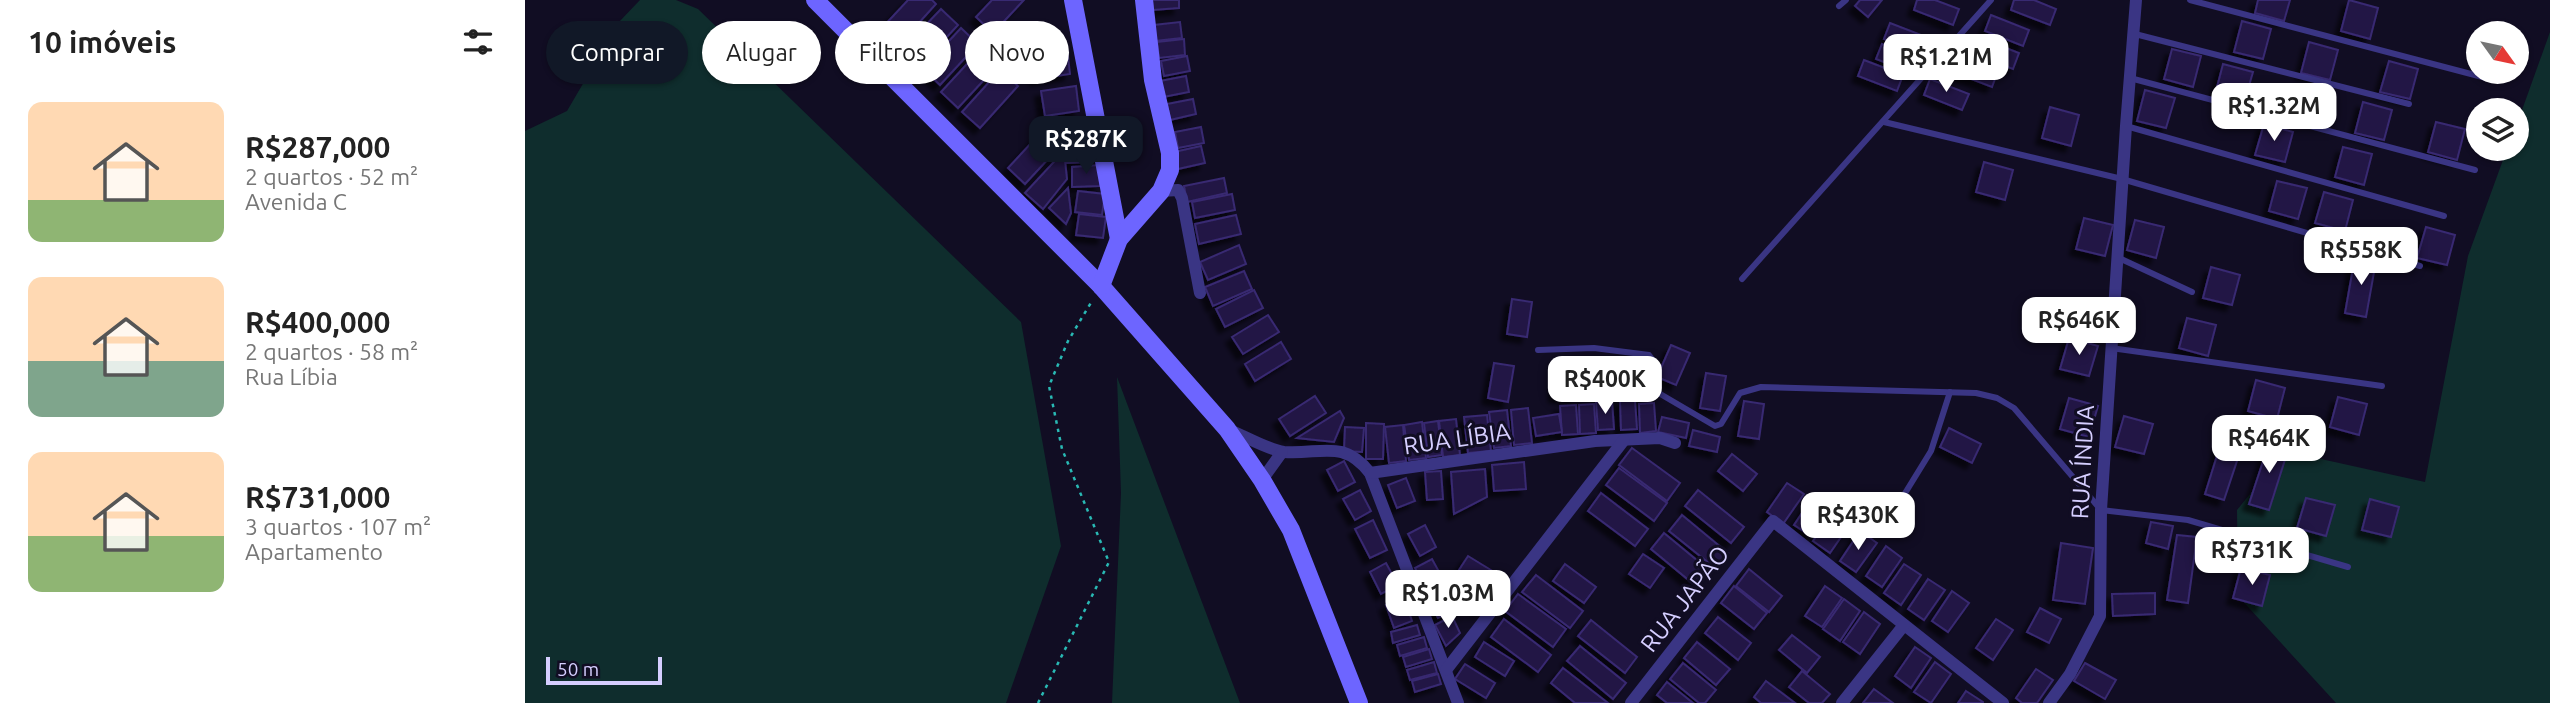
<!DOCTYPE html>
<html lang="pt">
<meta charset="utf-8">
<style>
body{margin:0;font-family:Ubuntu,sans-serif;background:#f2f2f2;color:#222;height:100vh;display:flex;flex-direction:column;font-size:26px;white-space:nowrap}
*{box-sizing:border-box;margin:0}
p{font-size:23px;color:#767676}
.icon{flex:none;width:38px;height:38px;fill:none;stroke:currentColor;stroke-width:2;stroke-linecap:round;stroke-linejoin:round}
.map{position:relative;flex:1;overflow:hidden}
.panel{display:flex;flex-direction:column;background:#fff;width:525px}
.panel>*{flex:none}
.top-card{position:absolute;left:21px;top:21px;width:665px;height:63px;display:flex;gap:14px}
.needle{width:46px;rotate:123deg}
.buttons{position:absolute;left:1941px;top:21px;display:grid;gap:14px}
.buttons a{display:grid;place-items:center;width:63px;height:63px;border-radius:50%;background:#fff;box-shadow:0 2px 5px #0004;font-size:35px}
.scale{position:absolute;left:21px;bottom:18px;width:116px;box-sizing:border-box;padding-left:7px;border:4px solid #d5ceff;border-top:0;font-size:19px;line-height:24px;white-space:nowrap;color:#d5ceff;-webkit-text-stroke:5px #110d23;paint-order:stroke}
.price{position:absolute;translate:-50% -60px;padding:0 16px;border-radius:14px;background:#fff;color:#222;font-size:23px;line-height:46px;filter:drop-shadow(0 2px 4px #0008)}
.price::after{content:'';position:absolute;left:50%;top:42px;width:21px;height:16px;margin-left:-10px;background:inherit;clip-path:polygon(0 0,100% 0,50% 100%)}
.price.selected{background:#111827;color:#fff}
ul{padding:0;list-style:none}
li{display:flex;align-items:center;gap:21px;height:175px;padding:0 28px}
li span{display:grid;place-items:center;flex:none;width:196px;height:140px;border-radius:14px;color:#555}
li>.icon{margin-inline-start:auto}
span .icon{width:84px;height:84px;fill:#fffc;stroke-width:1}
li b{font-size:30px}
h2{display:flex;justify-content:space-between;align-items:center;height:84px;padding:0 28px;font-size:30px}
.pill{padding:0 24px;border-radius:32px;background:#fff;box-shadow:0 2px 5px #0004;font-size:24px;line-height:63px}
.pill.selected{background:#111827;color:#fff}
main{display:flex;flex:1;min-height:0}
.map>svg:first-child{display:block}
.green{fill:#0f2d2d}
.building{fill:#221845;stroke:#392972;stroke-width:2;filter:url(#shadow)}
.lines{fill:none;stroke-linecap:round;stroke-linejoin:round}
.path{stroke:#29b9b4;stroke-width:2.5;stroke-dasharray:3.5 5;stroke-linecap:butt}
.service{stroke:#3a3584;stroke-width:6}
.minor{stroke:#3a3584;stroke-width:12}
.secondary{stroke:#6d65ff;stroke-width:18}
.labels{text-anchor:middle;stroke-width:6;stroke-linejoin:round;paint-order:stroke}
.street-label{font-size:24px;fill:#d5ceff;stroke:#110d23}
</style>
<main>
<section class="panel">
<h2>10 imóveis<svg class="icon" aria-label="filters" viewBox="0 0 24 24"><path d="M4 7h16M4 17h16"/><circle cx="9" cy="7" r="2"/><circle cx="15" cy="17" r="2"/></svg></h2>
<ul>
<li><span style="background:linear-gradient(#ffd9b3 70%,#8fb573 0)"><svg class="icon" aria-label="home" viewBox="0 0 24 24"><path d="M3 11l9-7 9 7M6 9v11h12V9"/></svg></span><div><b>R$287,000</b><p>2 quartos · 52 m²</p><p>Avenida C</p></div></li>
<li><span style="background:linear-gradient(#ffd9b3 60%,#7fa58c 0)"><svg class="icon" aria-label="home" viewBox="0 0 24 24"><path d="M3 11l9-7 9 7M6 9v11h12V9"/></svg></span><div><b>R$400,000</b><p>2 quartos · 58 m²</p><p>Rua Líbia</p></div></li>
<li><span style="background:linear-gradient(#ffd9b3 60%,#8fb573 0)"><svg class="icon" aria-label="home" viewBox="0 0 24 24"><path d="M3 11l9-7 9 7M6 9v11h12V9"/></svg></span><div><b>R$731,000</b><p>3 quartos · 107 m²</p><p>Apartamento</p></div></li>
</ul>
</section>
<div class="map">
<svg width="2025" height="703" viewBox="0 0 2025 703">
<defs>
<filter id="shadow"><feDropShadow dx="-6" dy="6" stdDeviation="2" flood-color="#0009"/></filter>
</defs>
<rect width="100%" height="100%" fill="#110d23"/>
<!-- green -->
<g class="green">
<polygon points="115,0 151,0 173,9 496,322 536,546 481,703 0,703 0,131 42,111 94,22"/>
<polygon points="2025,32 2025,703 1811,703 1713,596 1712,510 1760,451 1900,482 1943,256 1982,149 1992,149 1992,124"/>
<polygon points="592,377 715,703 587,703 596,493"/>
</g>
<!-- building -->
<g class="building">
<polygon points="383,0 407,0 411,4 373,46 356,29"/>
<polygon points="467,0 499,0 468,33 451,17"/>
<polygon points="627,0 654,0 654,8 628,10"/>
<polygon points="1335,0 1357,0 1343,17 1330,6"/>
<polygon points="1392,0 1410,0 1434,9 1428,25 1389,10"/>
<polygon points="1489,0 1509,0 1531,9 1525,25 1486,10"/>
<polygon points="1733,0 1765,0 1759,21 1730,13"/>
<polygon points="1824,0 1853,8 1845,39 1816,31"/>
<polygon points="416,9 433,25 395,66 377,50"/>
<polygon points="1466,15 1504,30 1498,46 1460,31"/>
<polygon points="1717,21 1746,29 1738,59 1709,52"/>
<polygon points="655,22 657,38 630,41 629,25"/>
<polygon points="1365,23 1404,38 1398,54 1359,39"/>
<polygon points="436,28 453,44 415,85 398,69"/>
<polygon points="1455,38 1494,53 1488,69 1449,54"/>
<polygon points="659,39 660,55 634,58 632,42"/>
<polygon points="1784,42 1813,50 1805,80 1776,73"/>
<polygon points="1357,44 1396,59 1390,74 1351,59"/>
<polygon points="542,48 545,74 511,79 507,54"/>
<polygon points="1647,49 1676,56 1668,87 1639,79"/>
<polygon points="454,51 471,67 433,108 416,92"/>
<polygon points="662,56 665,71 639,76 636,61"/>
<polygon points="1434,56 1473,71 1467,87 1428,72"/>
<polygon points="1339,60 1378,75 1372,91 1333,76"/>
<polygon points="1864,61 1893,69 1885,99 1855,92"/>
<polygon points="1698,64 1728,72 1719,103 1690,95"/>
<polygon points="475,70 493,86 455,128 437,112"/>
<polygon points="661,76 664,92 638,97 635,81"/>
<polygon points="1405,79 1444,94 1437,110 1399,95"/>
<polygon points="551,86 554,111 520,116 516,91"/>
<polygon points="1620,90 1650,98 1641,128 1612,121"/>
<polygon points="668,99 671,114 645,120 642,104"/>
<polygon points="1838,102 1867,110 1859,140 1830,133"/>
<polygon points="1525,107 1554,115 1546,146 1517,138"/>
<polygon points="563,117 564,138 537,139 536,118"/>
<polygon points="1911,122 1940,129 1932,160 1903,152"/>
<polygon points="1739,124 1768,132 1760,162 1730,155"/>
<polygon points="521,127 538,143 500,184 483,168"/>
<polygon points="676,127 679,143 653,148 650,132"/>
<polygon points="568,141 568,162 541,163 540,143"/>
<polygon points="676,146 680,163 653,169 649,152"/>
<polygon points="1818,147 1847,154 1839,185 1810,177"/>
<polygon points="539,151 542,179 518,209 500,193"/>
<polygon points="1459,162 1488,170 1480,200 1451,192"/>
<polygon points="574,165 575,186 547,187 547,167"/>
<polygon points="699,178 702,193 662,202 659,186"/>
<polygon points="1752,181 1782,188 1773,219 1744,211"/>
<polygon points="543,188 546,213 541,224 524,208"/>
<polygon points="553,191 580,194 577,215 550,212"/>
<polygon points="1799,192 1828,200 1820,231 1790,223"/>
<polygon points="707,194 710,210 670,218 667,202"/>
<polygon points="554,214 581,217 578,238 551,235"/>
<polygon points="711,215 716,234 674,244 670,224"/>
<polygon points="1559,218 1588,225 1580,256 1551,249"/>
<polygon points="1610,220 1639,227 1631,258 1602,250"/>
<polygon points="1901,227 1930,235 1922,265 1892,258"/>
<polygon points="714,245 721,264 683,280 675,262"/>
<polygon points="1830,257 1851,261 1841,317 1820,313"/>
<polygon points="1686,267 1715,275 1707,305 1678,298"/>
<polygon points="719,271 727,289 688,306 680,287"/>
<polygon points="729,290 738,308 700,327 691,309"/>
<polygon points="987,299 1007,302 1002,337 982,334"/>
<polygon points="743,315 754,332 718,354 707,337"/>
<polygon points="1662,318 1691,325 1683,356 1654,348"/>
<polygon points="1544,338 1573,346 1564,376 1535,369"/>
<polygon points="756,342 766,359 730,381 720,364"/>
<polygon points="1146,345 1165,353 1151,385 1132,377"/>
<polygon points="1034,360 1054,362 1051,397 1030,396"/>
<polygon points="969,363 989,366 983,402 963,398"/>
<polygon points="1181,373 1201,376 1195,411 1175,408"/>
<polygon points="1731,380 1760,388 1752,419 1723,411"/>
<polygon points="790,396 801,413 765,436 754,419"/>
<polygon points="1813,397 1842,404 1834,435 1805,427"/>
<polygon points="1544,398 1573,406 1564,437 1535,429"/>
<polygon points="1110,400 1112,429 1096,430 1095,401"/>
<polygon points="1087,401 1089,429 1073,430 1071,402"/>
<polygon points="1219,401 1239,404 1234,439 1213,436"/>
<polygon points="1129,403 1131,431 1115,433 1114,404"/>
<polygon points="1069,404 1071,433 1055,434 1054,405"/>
<polygon points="1051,405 1053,434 1037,435 1035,406"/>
<polygon points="1003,408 1007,443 989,445 986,410"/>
<polygon points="982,410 986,446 969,448 964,412"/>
<polygon points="815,411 819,418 809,442 772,438"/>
<polygon points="1034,414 1037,432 1011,436 1008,418"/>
<polygon points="962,415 966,451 943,453 939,417"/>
<polygon points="1599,416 1628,424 1619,454 1590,447"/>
<polygon points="1137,417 1164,423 1161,438 1133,432"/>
<polygon points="931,419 935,455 918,457 914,421"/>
<polygon points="913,421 917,455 903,457 899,423"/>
<polygon points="897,422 901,458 884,460 879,425"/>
<polygon points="841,423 859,424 858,459 841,459"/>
<polygon points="878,425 881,461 864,463 860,427"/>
<polygon points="820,427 839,428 837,452 819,451"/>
<polygon points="1424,428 1456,444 1447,463 1415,447"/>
<polygon points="1168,430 1195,437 1192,452 1164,446"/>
<polygon points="1700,430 1720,437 1699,500 1680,494"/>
<polygon points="1745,440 1764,447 1744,510 1724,504"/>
<polygon points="1107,448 1155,483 1142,501 1094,465"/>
<polygon points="1207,454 1232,474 1218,491 1193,471"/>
<polygon points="819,461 830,482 813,491 802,470"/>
<polygon points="999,462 1001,489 969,491 967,465"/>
<polygon points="1094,468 1142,503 1129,521 1081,485"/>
<polygon points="960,469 962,497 929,514 926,472"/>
<polygon points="916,471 918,499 902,500 900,472"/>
<polygon points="881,478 890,501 872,508 863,485"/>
<polygon points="1262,483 1279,494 1258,524 1242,512"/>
<polygon points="835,490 846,511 830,520 818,499"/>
<polygon points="1173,490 1219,527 1206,543 1160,506"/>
<polygon points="1076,493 1123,529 1110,546 1063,511"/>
<polygon points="1289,495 1306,507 1286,536 1269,525"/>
<polygon points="1781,498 1810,505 1801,536 1772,528"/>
<polygon points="1845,499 1874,507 1866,537 1837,530"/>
<polygon points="1309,512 1325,524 1305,553 1288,541"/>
<polygon points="1157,515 1203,553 1190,568 1144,531"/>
<polygon points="848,520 862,550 845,558 830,529"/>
<polygon points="1626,522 1648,526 1643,549 1621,543"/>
<polygon points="900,525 911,547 895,556 883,534"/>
<polygon points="1335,531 1352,543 1331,572 1315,561"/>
<polygon points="1139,533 1185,571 1172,587 1126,549"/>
<polygon points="1652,535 1672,537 1663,603 1642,600"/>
<polygon points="1536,543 1568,548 1560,604 1528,600"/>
<polygon points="1361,546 1377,558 1357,587 1341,576"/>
<polygon points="1118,554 1139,568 1125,588 1104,574"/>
<polygon points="943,556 974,575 965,590 934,570"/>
<polygon points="907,559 919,581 901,590 890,568"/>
<polygon points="861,563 873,585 856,594 845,572"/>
<polygon points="1040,564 1071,587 1059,603 1028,581"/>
<polygon points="1379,564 1396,575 1376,605 1359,593"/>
<polygon points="1716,568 1745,575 1737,606 1708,598"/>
<polygon points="1224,569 1257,596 1244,612 1211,586"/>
<polygon points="1011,575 1058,611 1045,628 997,592"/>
<polygon points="932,576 963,594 954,609 923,590"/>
<polygon points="1403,579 1420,590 1399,620 1383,609"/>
<polygon points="1209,586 1242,613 1229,629 1196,603"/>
<polygon points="1300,586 1317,598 1297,627 1280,616"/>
<polygon points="918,587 930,609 913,618 901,596"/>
<polygon points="1427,591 1444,603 1423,632 1407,621"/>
<polygon points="1630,593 1630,614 1588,616 1587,594"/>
<polygon points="993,594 1041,629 1028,647 980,611"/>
<polygon points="879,598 887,621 869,628 861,605"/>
<polygon points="1319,599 1335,611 1315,641 1298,629"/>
<polygon points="1515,608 1536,619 1524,643 1502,632"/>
<polygon points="1339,612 1355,624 1335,654 1318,642"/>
<polygon points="927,616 935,633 921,646 910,625"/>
<polygon points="1193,617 1226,643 1213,660 1180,633"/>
<polygon points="979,619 1026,655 1013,672 966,637"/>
<polygon points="1471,619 1488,630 1468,660 1451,648"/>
<polygon points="1066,620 1112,657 1100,673 1053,636"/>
<polygon points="892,625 895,635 868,643 866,632"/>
<polygon points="1267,635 1295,657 1282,673 1254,650"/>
<polygon points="899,637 902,648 875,656 872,645"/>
<polygon points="959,642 989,661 980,676 950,657"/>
<polygon points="1172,642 1205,669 1191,685 1159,658"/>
<polygon points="1055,646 1101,683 1088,699 1042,661"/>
<polygon points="1390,647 1406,658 1386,688 1370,676"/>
<polygon points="904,649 907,659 881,667 878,657"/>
<polygon points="909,662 912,673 885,680 882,670"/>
<polygon points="1410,662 1426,674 1406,703 1389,692"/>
<polygon points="1158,663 1191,690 1180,703 1174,703 1145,679"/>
<polygon points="1560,663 1591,680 1580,699 1549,681"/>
<polygon points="940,664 970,683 961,698 930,679"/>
<polygon points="1038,668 1083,703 1050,703 1026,683"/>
<polygon points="1511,669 1528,680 1512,703 1497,703 1491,698"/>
<polygon points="1277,671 1305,694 1297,703 1284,703 1264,687"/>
<polygon points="913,674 916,684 890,692 887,681"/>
<polygon points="1241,681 1270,703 1236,703 1229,697"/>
<polygon points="1142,682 1168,703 1142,703 1132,695"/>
<polygon points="1349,689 1368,703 1338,703"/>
<polygon points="1441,691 1458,702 1458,703 1433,703"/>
</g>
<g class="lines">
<!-- path -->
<polyline class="path" points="513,703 584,562 537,449 524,386 543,341 567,301"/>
<!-- service -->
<g class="service">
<polyline points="1665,0 1965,79"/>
<polyline points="1314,6 1321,0"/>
<polyline points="1610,34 1884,104"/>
<polyline points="1605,78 1950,170"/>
<polyline points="1359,122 1597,179 1895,266"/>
<polyline points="1601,126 1919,216"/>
<polyline points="1594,258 1667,292"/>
<polyline points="1217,279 1466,0"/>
<polyline points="1586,348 1857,386"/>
<polyline points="1013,350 1069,348 1124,355 1128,360 1124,376 1125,388 1190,426 1196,424 1215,393 1236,387 1451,393 1472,398 1489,408 1576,510 1663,520 1823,567"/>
<polyline points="1374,503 1406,451 1425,392"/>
</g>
<!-- minor -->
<g class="minor">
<polyline points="636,191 653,190 657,198 675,293"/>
<path d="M702,429C718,435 743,450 759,452C795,455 818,438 845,473L933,703"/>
<polyline points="845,473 1070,441 1135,438 1150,443"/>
<polyline points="737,480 757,452"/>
<polyline points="921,670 1099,440"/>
<polyline points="1106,703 1248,521 1478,703"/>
<polyline points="1317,703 1379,625"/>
<polyline points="1524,703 1545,674 1575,616 1576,510 1601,126 1611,0"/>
</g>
<!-- secondary -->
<g class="secondary">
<polyline points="290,0 576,286 702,429 737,480 766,530 834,703"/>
<polyline points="548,0 594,239"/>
<polyline points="576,286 594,239 636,191 645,170 645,153 628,80 619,0"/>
</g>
</g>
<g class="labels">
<!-- street labels -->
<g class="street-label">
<text transform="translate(932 439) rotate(-8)" y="8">RUA LÍBIA</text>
<text transform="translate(1558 462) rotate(-87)" y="8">RUA ÍNDIA</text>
<text transform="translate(1160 599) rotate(-52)" y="8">RUA JAPÃO</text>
</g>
</g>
</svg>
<div class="buttons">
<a><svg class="needle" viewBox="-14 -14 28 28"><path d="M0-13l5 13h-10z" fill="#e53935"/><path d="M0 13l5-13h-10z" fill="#767676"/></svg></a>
<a><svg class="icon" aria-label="layers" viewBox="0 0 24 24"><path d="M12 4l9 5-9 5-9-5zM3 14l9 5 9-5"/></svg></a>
</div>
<div class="scale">50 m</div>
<b class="price" style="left:1421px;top:94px">R$1.21M</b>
<b class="price" style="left:1749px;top:143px">R$1.32M</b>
<b class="price selected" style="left:561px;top:176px">R$287K</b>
<b class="price" style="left:1836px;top:287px">R$558K</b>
<b class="price" style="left:1554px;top:357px">R$646K</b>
<b class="price" style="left:1080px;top:416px">R$400K</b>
<b class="price" style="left:1744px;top:475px">R$464K</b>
<b class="price" style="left:1333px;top:552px">R$430K</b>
<b class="price" style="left:1727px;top:587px">R$731K</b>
<b class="price" style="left:923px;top:630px">R$1.03M</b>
<div class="top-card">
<a class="pill selected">Comprar</a>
<a class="pill">Alugar</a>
<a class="pill">Filtros</a>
<a class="pill">Novo</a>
</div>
</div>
</main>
